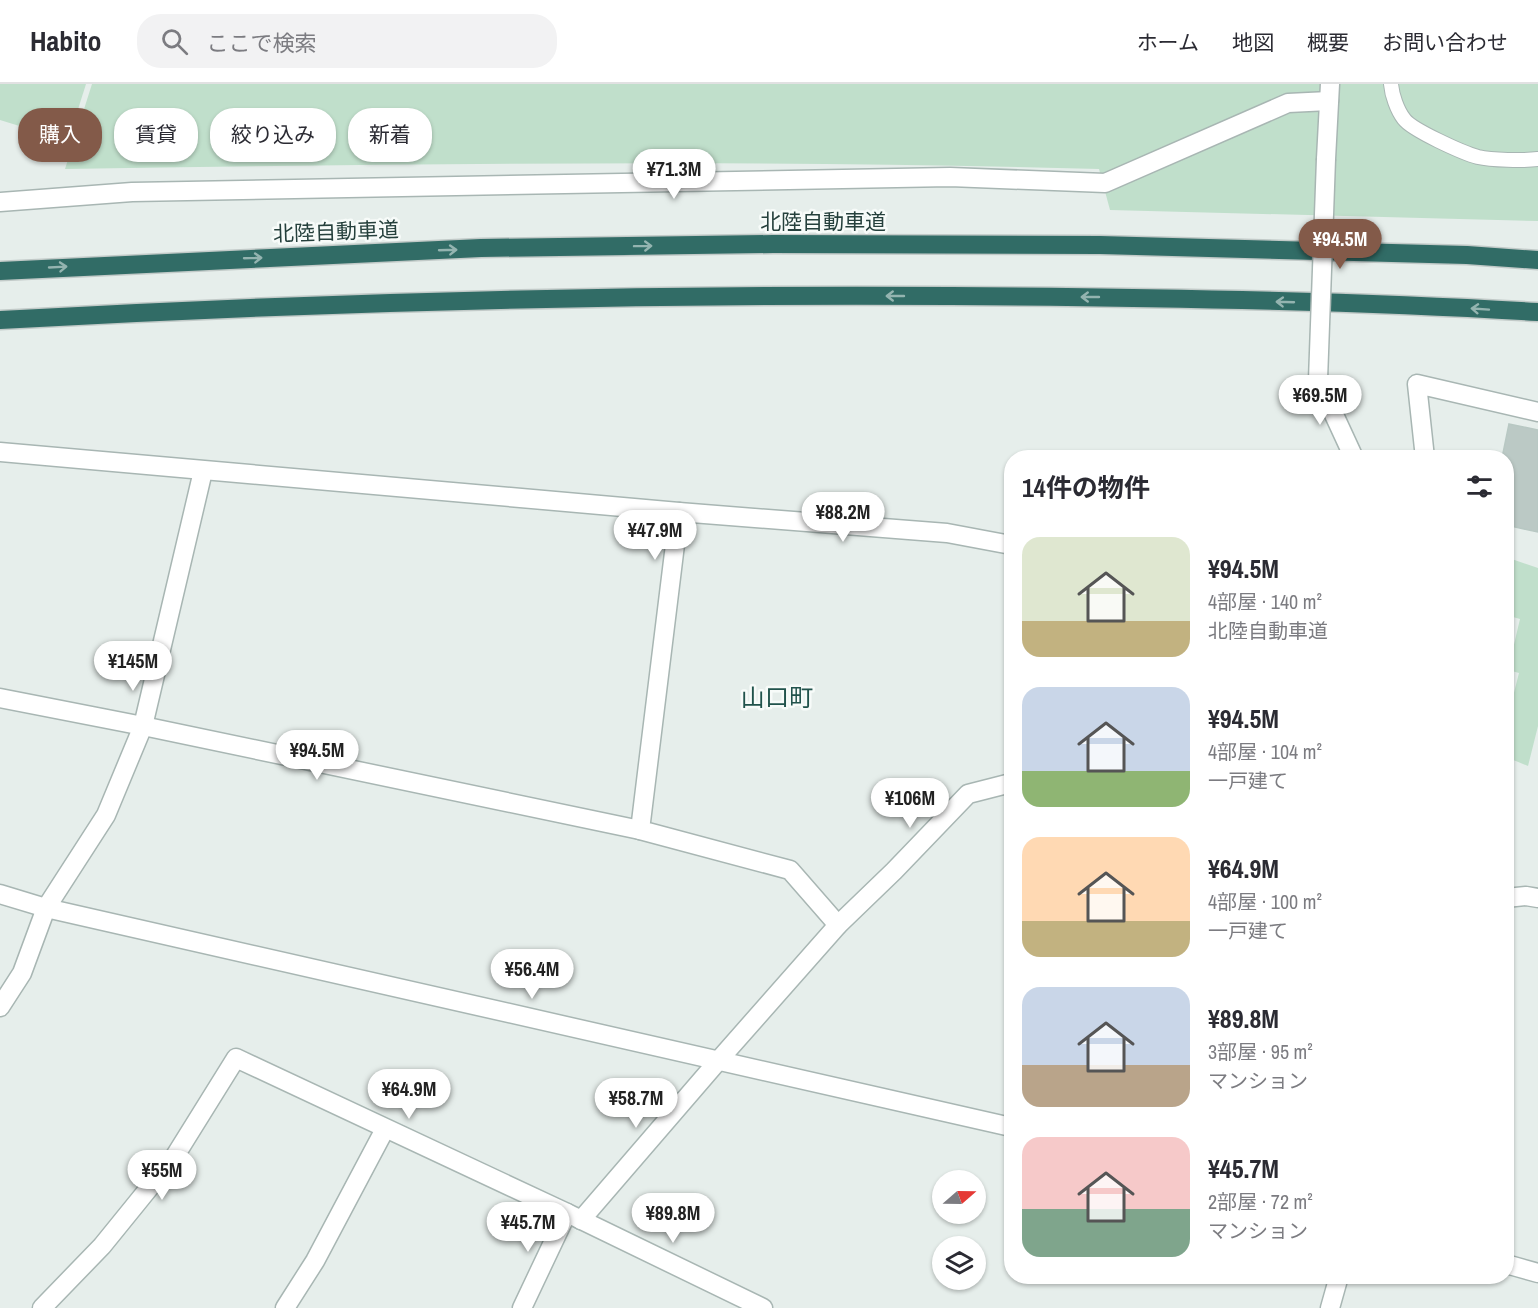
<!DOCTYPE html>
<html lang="ja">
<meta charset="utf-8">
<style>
body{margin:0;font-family:"Archivo Narrow","Noto Sans JP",sans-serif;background:#f2f2f3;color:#2b2b33;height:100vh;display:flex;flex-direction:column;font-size:22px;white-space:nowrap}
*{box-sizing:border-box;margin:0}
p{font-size:20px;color:#7c7c81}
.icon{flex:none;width:33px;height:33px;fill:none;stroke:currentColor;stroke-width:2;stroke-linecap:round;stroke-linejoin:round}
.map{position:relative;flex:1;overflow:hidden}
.side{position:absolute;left:1004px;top:366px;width:510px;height:834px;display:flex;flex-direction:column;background:#fff;border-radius:24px;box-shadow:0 2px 4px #0004}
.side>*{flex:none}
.hud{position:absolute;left:18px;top:24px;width:570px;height:54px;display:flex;gap:12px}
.needle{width:39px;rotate:70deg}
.tools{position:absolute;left:932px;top:1086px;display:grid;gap:12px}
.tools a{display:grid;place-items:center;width:54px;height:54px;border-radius:50%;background:#fff;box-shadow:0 2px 4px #0004;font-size:30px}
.price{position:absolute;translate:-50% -51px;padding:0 14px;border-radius:21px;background:#fff;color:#222;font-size:20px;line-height:39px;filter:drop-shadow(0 2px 3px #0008)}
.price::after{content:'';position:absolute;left:50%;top:36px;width:18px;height:14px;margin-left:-9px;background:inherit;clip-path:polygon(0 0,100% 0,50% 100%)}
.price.on{background:#835a49;color:#fff}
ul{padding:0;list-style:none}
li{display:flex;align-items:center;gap:18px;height:150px;padding:0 18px}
li span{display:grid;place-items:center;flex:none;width:168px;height:120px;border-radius:18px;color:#555}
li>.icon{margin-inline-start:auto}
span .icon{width:72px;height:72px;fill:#fffc;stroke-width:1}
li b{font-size:26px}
h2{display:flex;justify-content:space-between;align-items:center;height:72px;padding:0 18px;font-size:26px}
.tag{padding:0 21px;border-radius:24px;background:#fff;box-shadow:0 2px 4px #0004;font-size:21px;line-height:54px}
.tag.on{background:#835a49;color:#fff}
header{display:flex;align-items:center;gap:36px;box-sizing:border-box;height:84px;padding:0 30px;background:#fff;border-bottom:2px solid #e1e1e2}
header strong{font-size:28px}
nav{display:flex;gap:33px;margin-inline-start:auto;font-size:21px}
.search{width:420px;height:54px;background:#f2f2f3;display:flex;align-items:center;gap:15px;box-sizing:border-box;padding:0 21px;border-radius:24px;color:#7c7c81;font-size:22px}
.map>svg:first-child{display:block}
.green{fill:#c0dfcb}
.building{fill:#bbc9c5;stroke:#b8c8c3;stroke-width:1.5}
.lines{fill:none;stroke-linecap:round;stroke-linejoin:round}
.service-casing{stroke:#a8b6b3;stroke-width:16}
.minor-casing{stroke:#a8b6b3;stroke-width:21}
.tertiary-casing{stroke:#a8b6b3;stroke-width:21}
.motorway-casing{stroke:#c2cac8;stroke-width:21}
.service{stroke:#fff;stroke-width:14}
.minor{stroke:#fff;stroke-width:18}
.tertiary{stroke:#fff;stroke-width:18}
.motorway{stroke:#316c66;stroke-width:18}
.tertiary-bridge-casing{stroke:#a8b6b3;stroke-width:21;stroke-linecap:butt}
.tertiary-bridge{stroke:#fff;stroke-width:18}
.oneway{stroke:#94b4b0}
.labels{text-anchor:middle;stroke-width:5;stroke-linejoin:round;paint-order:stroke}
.street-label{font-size:21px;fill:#25403c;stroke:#f7fbf9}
.quarter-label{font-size:24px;fill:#21534c;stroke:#f7fbf9}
</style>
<header>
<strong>Habito</strong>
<div class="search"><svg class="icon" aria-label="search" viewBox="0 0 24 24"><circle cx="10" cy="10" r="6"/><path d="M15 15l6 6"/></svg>ここで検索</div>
<nav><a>ホーム</a><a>地図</a><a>概要</a><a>お問い合わせ</a></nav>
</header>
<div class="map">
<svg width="1538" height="1224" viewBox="0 0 1538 1224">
<rect width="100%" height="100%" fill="#e6eeeb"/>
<!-- green -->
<g class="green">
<polygon points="0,0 86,0 68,57 0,36"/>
<path d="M92,0H1538V137L1110,126L1099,85C754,75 409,80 65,85Z"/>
<polygon points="1506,473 1538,484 1538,642 1528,682 1506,673 1506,640 1519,589 1508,586 1520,535 1506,531"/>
</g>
<!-- building -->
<g class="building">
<polygon points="1509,340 1538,346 1538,448 1506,441 1506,374 1502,374"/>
<polygon points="1506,595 1512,597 1506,621"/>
</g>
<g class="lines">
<!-- service casing -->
<g class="service-casing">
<path id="service" d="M1391,0C1392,11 1397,26 1404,35C1412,46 1463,69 1478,73C1491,76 1524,77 1538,75"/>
</g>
<!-- minor casing -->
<g class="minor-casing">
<g id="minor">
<polyline points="0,368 679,428 640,746 790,786 838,841"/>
<polyline points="1425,374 1417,300 1538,328"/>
<polyline points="679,428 947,449 1011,461"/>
<polyline points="0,614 143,642 640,746"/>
<polyline points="1506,814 1526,812 1538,814"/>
<polyline points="46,824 106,731 143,642 203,387"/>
<polyline points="581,1136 718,977 838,841 894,787 968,710 1011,699"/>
<polyline points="42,1224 102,1162 175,1072 236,974 567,1129 522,1224"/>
<polyline points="285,1224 315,1177 385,1045"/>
<polyline points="1330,1224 1339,1192"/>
</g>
</g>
<!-- tertiary casing -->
<g class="tertiary-casing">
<g id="tertiary">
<polyline points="1326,75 1330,0"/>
<polyline points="0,118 132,108 950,93 1105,99 1288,19 1329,17"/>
<polyline points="1318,296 1354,374"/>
<polyline points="0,810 46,824 1011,1043"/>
<polyline points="0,923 22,889 46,824"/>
<polyline points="567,1129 763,1224"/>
<polyline points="1506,1180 1538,1189"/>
</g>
</g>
<!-- motorway casing -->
<g class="motorway-casing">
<g id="motorway">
<polyline points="0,187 481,164 773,160 1100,161 1467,171 1538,176"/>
<path d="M0,236C317,218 633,210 951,212C1146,213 1343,216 1538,228"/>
</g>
</g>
<!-- service -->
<use href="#service" class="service"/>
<!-- minor -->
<use href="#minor" class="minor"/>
<!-- tertiary -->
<use href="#tertiary" class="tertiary"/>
<!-- motorway -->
<use href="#motorway" class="motorway"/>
<!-- tertiary-bridge casing -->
<g class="tertiary-bridge-casing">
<polyline id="tertiary-bridge" points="1318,296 1326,75"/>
</g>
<!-- tertiary-bridge -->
<use href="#tertiary-bridge" class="tertiary-bridge"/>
</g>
<!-- one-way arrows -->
<defs><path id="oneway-shaft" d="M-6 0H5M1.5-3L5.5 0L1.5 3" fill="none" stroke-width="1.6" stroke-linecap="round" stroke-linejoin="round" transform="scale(1.5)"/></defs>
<g class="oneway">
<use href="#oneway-shaft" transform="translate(643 162) rotate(-1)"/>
<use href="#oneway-shaft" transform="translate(448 166) rotate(-2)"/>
<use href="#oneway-shaft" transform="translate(253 174) rotate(-2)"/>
<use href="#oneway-shaft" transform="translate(58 183) rotate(-3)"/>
<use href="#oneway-shaft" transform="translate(895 212) rotate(-180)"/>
<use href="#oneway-shaft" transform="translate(1090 213) rotate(-180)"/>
<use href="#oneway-shaft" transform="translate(1285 218) rotate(-178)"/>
<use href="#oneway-shaft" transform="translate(1480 225) rotate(-176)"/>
</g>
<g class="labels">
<!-- street labels -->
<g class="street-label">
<text x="823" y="145">北陸自動車道</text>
<text transform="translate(336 148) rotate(-2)" y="7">北陸自動車道</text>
</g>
<!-- quarter labels -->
<g class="quarter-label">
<text x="777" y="622">山口町</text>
</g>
</g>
</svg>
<div class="tools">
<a><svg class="needle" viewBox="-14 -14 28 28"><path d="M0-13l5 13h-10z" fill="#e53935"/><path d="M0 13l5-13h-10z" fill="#7c7c81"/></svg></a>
<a><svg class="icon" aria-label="layers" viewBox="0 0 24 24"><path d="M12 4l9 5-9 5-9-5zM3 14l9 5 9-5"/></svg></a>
</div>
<b class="price" style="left:674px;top:116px">¥71.3M</b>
<b class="price on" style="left:1340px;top:186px">¥94.5M</b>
<b class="price" style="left:1320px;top:342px">¥69.5M</b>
<b class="price" style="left:843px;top:459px">¥88.2M</b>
<b class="price" style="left:655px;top:477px">¥47.9M</b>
<b class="price" style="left:133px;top:608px">¥145M</b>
<b class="price" style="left:317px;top:697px">¥94.5M</b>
<b class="price" style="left:910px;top:745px">¥106M</b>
<b class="price" style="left:532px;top:916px">¥56.4M</b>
<b class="price" style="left:409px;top:1036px">¥64.9M</b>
<b class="price" style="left:636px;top:1045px">¥58.7M</b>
<b class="price" style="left:162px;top:1117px">¥55M</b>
<b class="price" style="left:673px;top:1160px">¥89.8M</b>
<b class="price" style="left:528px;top:1169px">¥45.7M</b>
<div class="hud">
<a class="tag on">購入</a>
<a class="tag">賃貸</a>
<a class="tag">絞り込み</a>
<a class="tag">新着</a>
</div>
<section class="side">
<h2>14件の物件<svg class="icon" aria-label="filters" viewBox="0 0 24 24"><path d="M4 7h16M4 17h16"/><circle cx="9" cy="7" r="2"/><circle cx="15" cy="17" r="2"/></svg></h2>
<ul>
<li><span style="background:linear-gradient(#dfe7d0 70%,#c2b280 0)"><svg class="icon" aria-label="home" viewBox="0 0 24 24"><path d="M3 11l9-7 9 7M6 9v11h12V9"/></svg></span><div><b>¥94.5M</b><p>4部屋 · 140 m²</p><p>北陸自動車道</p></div></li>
<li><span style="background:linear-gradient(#c9d6e8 70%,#8fb573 0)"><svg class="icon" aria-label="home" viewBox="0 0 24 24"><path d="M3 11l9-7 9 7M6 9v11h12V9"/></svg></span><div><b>¥94.5M</b><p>4部屋 · 104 m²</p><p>一戸建て</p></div></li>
<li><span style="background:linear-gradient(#ffd9b3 70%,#c2b280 0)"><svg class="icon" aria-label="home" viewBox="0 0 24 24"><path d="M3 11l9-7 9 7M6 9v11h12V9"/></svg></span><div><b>¥64.9M</b><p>4部屋 · 100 m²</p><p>一戸建て</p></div></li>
<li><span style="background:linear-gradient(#c9d6e8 65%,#b9a48a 0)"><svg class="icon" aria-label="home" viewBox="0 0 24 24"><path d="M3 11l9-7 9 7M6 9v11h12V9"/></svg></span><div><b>¥89.8M</b><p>3部屋 · 95 m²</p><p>マンション</p></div></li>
<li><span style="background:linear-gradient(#f6c9c9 60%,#7fa58c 0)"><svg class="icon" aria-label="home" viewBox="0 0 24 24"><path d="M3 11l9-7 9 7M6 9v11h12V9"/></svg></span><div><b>¥45.7M</b><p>2部屋 · 72 m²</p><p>マンション</p></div></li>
</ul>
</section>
</div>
